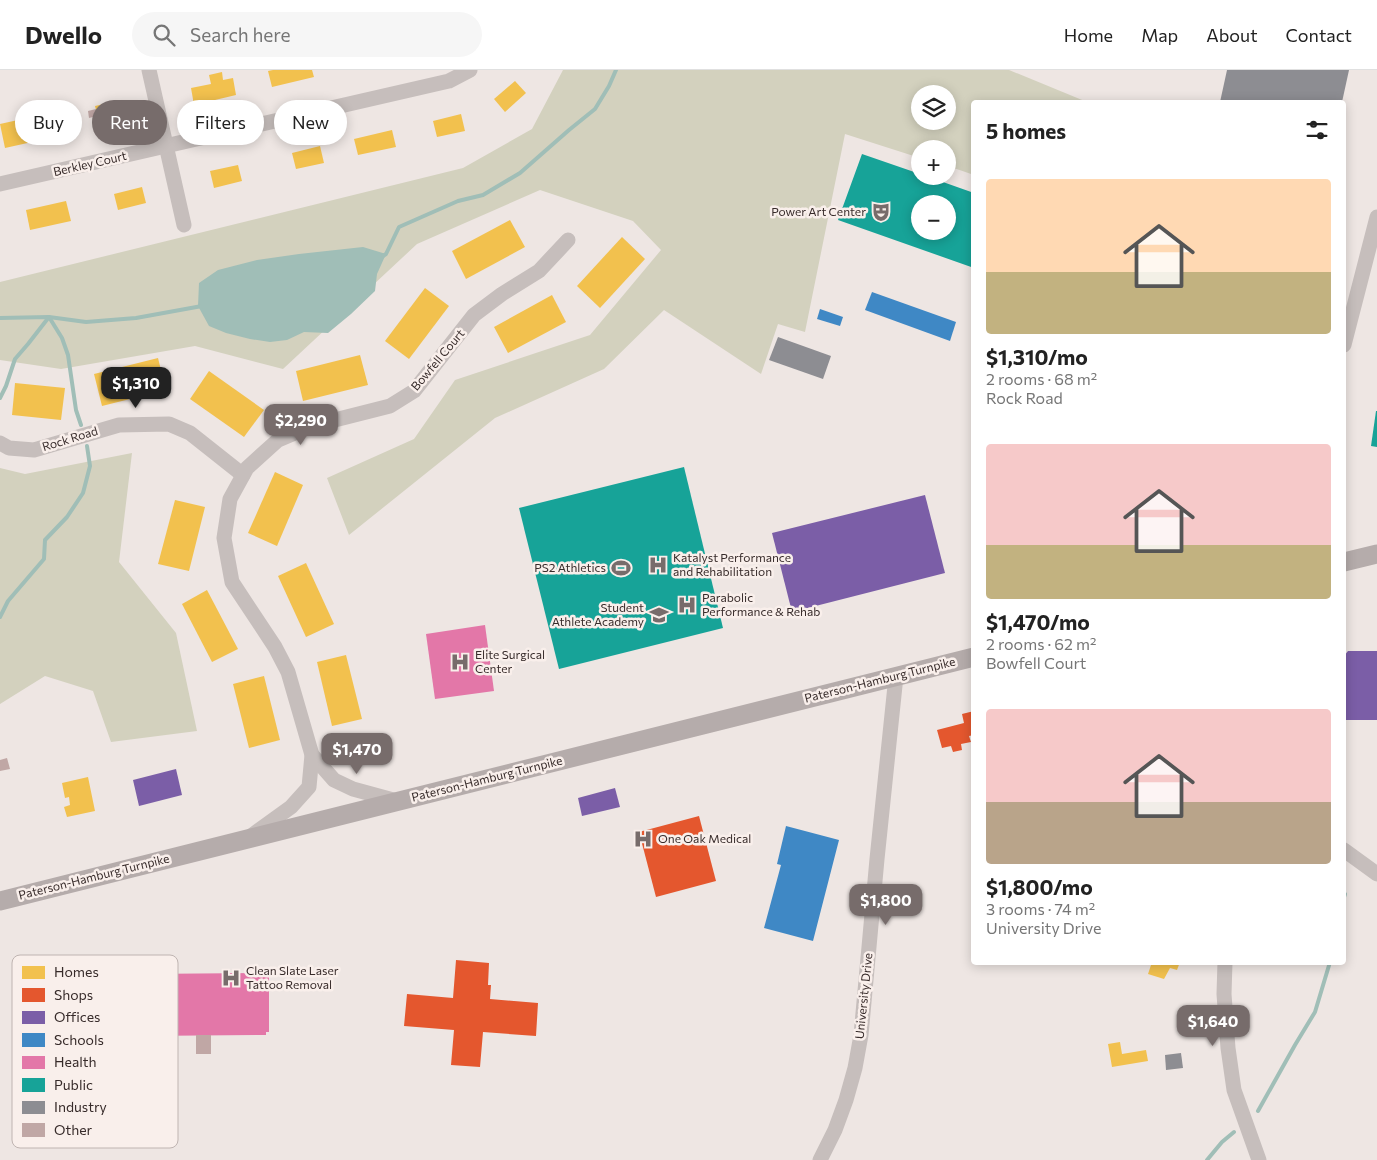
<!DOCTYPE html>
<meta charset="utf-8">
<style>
body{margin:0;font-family:Commissioner,sans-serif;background:#f6f6f6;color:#222;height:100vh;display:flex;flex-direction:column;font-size:19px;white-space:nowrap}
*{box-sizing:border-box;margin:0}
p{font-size:16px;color:#767676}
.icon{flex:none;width:28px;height:28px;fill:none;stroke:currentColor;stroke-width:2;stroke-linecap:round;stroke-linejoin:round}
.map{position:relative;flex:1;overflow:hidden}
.details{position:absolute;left:971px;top:30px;width:375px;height:865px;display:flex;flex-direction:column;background:#fff;border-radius:5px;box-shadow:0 2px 12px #0003}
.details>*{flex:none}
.top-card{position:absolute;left:15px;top:30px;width:475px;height:45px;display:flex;gap:10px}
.tools{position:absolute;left:911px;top:15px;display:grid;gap:10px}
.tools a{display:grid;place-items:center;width:45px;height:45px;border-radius:50%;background:#fff;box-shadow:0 2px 12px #0003;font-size:25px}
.price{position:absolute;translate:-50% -42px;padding:0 11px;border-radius:10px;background:#776c6b;color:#fff;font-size:16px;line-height:32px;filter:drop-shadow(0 1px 2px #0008)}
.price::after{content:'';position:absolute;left:50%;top:30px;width:15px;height:11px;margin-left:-8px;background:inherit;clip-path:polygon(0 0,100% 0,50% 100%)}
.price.current{background:#222;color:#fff}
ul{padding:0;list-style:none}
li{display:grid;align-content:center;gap:10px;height:265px;padding:0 15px}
li span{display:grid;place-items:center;height:155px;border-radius:5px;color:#555}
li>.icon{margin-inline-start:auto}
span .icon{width:90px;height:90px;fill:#fffc;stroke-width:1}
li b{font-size:21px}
h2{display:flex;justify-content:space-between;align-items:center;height:60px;padding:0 15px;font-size:21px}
.tag{padding:0 18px;border-radius:22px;background:#fff;box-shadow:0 2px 12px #0003;font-size:18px;line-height:45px}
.tag.current{background:#776c6b;color:#fff}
header{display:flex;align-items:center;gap:30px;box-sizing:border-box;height:70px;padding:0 25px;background:#fff;border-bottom:1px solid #e0e0e0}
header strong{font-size:24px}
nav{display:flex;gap:28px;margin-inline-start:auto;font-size:18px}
.search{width:350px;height:45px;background:#f6f6f6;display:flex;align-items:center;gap:12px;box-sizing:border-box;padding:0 18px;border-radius:28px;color:#767676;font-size:19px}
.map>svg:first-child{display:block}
.green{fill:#d3d1be;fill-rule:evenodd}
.water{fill:#a0beb7}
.homes{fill:#f2c14e}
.shops{fill:#e4572e}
.offices{fill:#7b5ea7}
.schools{fill:#3f88c5}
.health{fill:#e377a8}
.public{fill:#17a398;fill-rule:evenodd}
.industry{fill:#8d8d92}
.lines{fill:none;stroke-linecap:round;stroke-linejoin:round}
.stream{stroke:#a0beb7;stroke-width:4}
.building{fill:#c0a7a5}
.minor{stroke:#c6bebc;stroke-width:15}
.major{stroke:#b5acab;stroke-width:19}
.labels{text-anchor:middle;stroke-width:5;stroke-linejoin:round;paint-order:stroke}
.street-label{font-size:12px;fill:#372b2a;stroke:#f9efeb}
.poi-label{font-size:12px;fill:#372b2a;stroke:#f9efeb;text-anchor:start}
.key{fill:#f9efeb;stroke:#bfb4b1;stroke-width:1}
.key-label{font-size:14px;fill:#372b2a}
</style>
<header>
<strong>Dwello</strong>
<div class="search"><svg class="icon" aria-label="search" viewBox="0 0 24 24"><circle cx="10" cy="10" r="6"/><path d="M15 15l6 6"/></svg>Search here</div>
<nav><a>Home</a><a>Map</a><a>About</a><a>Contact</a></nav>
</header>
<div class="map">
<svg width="1377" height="1090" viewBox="0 0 1377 1090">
<rect width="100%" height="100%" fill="#eee6e3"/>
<!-- green -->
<g class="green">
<path d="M563,0H1009L1087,32H974V105L948,96V79H920V88L845,64L805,262L778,254L761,304L664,240L604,299L495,348L349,465L327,408L414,369L455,310L590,265L661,180L633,151L540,120L417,174L283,299L195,276L61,299L0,290V212L463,98L532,59ZM920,24H948V51H920Z"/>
<polygon points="132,383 119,492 176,563 197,661 111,672 93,621 45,606 0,634 0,398 25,404"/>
</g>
<!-- water -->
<polygon class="water" points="363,177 386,184 377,204 375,221 351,244 328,263 304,262 287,270 270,272 250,269 226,263 209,256 198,236 199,213 218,200 257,190 299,184"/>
<!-- homes -->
<g class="homes">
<polygon points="273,0 312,0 314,7 272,17 268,1"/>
<polygon points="222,2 223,10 233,8 236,25 194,35 191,18 211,14 209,5"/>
<polygon points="515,11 526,23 505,42 494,29"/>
<polygon points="122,30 126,50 100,56 95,36"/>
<polygon points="461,44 465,61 437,67 433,51"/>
<polygon points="27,48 32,72 5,78 0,54"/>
<polygon points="392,60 396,77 358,85 354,69"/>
<polygon points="320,76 324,93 296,99 292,83"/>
<polygon points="238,95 242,111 214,118 210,101"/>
<polygon points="142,117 146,133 118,140 114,124"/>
<polygon points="66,131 71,151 30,160 26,140"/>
<polygon points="510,150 525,177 466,209 452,181"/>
<polygon points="622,167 645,189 600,238 577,216"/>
<polygon points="425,218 449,236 409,289 385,271"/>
<polygon points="552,225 566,252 508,283 494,257"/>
<polygon points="360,285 368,315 303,331 296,301"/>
<polygon points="158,288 166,320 102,336 94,304"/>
<polygon points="209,301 264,340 244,367 190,329"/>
<polygon points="15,313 65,318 61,350 12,345"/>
<polygon points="275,402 303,415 277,476 248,463"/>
<polygon points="175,430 205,437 189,501 158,494"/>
<polygon points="306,493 334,554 306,567 278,506"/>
<polygon points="207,520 238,579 212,592 182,534"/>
<polygon points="346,585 362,649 332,656 317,592"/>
<polygon points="264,606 280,670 249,678 233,614"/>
<polygon points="88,707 95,741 67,747 64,737 70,735 69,727 65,728 62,713"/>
<polygon points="1152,892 1180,892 1177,900 1170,898 1164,909 1148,904"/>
<polygon points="1120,972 1122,984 1146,980 1148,991 1112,997 1108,974"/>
</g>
<!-- shops -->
<g class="shops">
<polygon points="974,641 974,665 969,666 971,672 961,674 962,680 953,682 951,676 942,678 937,660 964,653 962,644"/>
<polygon points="699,746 716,811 656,827 639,762"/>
<polygon points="456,890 489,893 488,915 491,915 490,929 538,933 536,966 483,962 480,997 451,995 454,960 404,956 407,924 453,928"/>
</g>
<!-- offices -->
<g class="offices">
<polygon points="925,425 945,503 792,542 772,463"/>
<polygon points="1348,581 1377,581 1377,650 1344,650 1344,586"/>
<polygon points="176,699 182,725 139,736 133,710"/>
<polygon points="615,718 620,737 582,746 578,728"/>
</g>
<!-- schools -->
<g class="schools">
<polygon points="872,222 956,252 950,271 865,240"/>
<polygon points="820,239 843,247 840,256 817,249"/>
<polygon points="786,756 839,770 813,871 764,858 781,795 777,794"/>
</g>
<!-- health -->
<g class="health">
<polygon points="485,555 494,621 435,629 426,564"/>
<polygon points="266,903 266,907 269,907 269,962 266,962 266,965 141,966 141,963 137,963 137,908 141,908 141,904"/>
</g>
<!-- public -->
<g class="public">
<path d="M862,84L920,104V106H926L974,123V198L838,150ZM920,134H948V161H920Z"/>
<polygon points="1376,341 1377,341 1377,377 1371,376"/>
<polygon points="684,397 723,558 559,599 519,438"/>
</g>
<!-- industry -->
<g class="industry">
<polygon points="1227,0 1349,0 1342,32 1220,32"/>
<polygon points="778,267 831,286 823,309 769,290"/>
<polygon points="1181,983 1183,998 1166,1000 1165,985"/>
</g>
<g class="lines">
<!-- stream -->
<g class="stream">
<polyline points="383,186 386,184 399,157 458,131 483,125 520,103 569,60 595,39 609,16 616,0"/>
<polyline points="0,248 49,247 62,268 68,285 76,340 81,355"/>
<polyline points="0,328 6,316 15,289 28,274 49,247 86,252 136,248 202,236"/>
<polyline points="0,547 8,531 44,489 45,470 67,447 83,423 90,396 87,376"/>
<polyline points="1344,827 1345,824"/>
<polyline points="1258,1041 1295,975 1315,942 1330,892"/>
<polyline points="1207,1090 1222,1072 1234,1062"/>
</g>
</g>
<!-- building -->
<g class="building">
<polygon points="96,39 97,46 89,48 88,41"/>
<polygon points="7,688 10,699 0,701 0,690"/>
<rect x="196" y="965" width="15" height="19"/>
</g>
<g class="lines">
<!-- minor -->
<g class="minor">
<polyline points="149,0 184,155"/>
<polyline points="0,114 449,11 470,0"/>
<polyline points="1344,275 1377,147"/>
<polyline points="0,373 9,378 34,380 119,355 169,354 190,363 243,405"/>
<polyline points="312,685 334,710 353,719 397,731"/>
<polyline points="251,766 291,737 309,717 312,685 288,602 275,577 232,512 224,468 230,429 247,398 278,370 311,356 390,336 414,321 474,245 502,224 539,201 568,170"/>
<polyline points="1344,780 1377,804"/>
<polyline points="1225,892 1224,924 1228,978 1234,1020 1259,1090"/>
<polyline points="820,1090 835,1060 846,1030 855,998 861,965 877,789 896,606"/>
</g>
<!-- major -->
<g class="major">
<polyline points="1344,492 1377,484"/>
<polyline points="0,831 974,587"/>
</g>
</g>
<!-- icons -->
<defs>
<g id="theatre-bare" transform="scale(1.5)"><path d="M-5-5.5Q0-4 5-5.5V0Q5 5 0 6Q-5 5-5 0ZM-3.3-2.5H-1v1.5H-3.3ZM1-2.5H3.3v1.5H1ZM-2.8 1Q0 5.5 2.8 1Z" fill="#776c6b" stroke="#f9efeb" stroke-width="2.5" paint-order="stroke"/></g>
<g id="hospital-bare" transform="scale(1.5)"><path d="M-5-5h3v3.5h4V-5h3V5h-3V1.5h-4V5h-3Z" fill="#776c6b" stroke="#f9efeb" stroke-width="2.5" paint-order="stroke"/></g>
<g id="stadium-bare" transform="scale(1.5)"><path d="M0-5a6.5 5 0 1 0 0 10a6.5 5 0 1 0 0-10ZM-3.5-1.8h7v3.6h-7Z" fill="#776c6b" stroke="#f9efeb" stroke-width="2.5" paint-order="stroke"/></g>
<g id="school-bare" transform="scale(1.5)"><path d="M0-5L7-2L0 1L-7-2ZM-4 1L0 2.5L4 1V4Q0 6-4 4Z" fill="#776c6b" stroke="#f9efeb" stroke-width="2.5" paint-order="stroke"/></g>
</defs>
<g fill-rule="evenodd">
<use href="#theatre-bare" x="881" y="142"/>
<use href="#hospital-bare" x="658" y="495"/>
<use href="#stadium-bare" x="621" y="498"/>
<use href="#hospital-bare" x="687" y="535"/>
<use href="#school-bare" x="659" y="545"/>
<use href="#hospital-bare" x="460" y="592"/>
<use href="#hospital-bare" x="643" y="769"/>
<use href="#hospital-bare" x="231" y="908"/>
</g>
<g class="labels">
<!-- street labels -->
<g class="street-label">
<text transform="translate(90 94) rotate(-13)" y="4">Berkley Court</text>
<text transform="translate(438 290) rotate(-50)" y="4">Bowfell Court</text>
<text transform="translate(70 369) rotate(-17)" y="4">Rock Road</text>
<text transform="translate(880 610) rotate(-14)" y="4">Paterson-Hamburg Turnpike</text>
<text transform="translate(487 709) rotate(-14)" y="4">Paterson-Hamburg Turnpike</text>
<text transform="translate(94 807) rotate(-14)" y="4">Paterson-Hamburg Turnpike</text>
<text transform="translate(864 926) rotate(-84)" y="4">University Drive</text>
</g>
<!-- poi labels -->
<g class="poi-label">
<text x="866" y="146" text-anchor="end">Power Art Center</text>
<text x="673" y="492">Katalyst Performance<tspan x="673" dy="14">and Rehabilitation</tspan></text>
<text x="606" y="502" text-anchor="end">PS2 Athletics</text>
<text x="702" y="532">Parabolic<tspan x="702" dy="14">Performance &amp; Rehab</tspan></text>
<text x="644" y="542" text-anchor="end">Student<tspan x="644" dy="14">Athlete Academy</tspan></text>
<text x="475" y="589">Elite Surgical<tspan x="475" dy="14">Center</tspan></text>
<text x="658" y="773">One Oak Medical</text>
<text x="246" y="905">Clean Slate Laser<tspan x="246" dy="14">Tattoo Removal</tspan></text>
</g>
</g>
<!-- legend -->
<rect x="12" y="885" width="166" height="193" rx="8" class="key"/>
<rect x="22" y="896" width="23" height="13" fill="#f2c14e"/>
<rect x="22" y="918" width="23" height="14" fill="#e4572e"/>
<rect x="22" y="941" width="23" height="13" fill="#7b5ea7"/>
<rect x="22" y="963" width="23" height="14" fill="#3f88c5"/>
<rect x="22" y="986" width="23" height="13" fill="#e377a8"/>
<rect x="22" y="1008" width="23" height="14" fill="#17a398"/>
<rect x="22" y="1031" width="23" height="13" fill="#8d8d92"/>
<rect x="22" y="1053" width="23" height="14" fill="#c0a7a5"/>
<g class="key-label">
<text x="54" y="907">Homes</text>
<text x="54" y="930">Shops</text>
<text x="54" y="952">Offices</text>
<text x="54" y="975">Schools</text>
<text x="54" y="997">Health</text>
<text x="54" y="1020">Public</text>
<text x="54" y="1042">Industry</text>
<text x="54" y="1065">Other</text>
</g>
</svg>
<div class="tools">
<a><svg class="icon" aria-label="layers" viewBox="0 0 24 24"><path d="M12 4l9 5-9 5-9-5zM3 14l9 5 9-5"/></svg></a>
<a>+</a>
<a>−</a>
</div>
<b class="price current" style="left:136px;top:339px">$1,310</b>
<b class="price" style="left:301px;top:376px">$2,290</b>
<b class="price" style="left:357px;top:705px">$1,470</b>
<b class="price" style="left:886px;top:856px">$1,800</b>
<b class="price" style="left:1213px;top:977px">$1,640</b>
<div class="top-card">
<a class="tag">Buy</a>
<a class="tag current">Rent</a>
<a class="tag">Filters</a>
<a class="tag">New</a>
</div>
<section class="details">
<h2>5 homes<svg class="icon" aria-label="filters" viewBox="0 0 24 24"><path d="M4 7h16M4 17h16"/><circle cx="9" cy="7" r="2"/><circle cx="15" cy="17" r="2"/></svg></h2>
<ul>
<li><span style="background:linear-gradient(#ffd9b3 60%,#c2b280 0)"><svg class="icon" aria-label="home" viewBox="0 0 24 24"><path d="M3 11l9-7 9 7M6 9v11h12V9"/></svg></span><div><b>$1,310/mo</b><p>2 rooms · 68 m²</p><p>Rock Road</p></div></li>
<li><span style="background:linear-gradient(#f6c9c9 65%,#c2b280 0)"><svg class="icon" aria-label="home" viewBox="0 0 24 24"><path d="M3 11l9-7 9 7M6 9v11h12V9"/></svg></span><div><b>$1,470/mo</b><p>2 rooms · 62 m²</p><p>Bowfell Court</p></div></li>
<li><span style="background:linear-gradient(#f6c9c9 60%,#b9a48a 0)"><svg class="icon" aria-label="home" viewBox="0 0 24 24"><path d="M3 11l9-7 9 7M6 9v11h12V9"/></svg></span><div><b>$1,800/mo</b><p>3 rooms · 74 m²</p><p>University Drive</p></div></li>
</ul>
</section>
</div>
